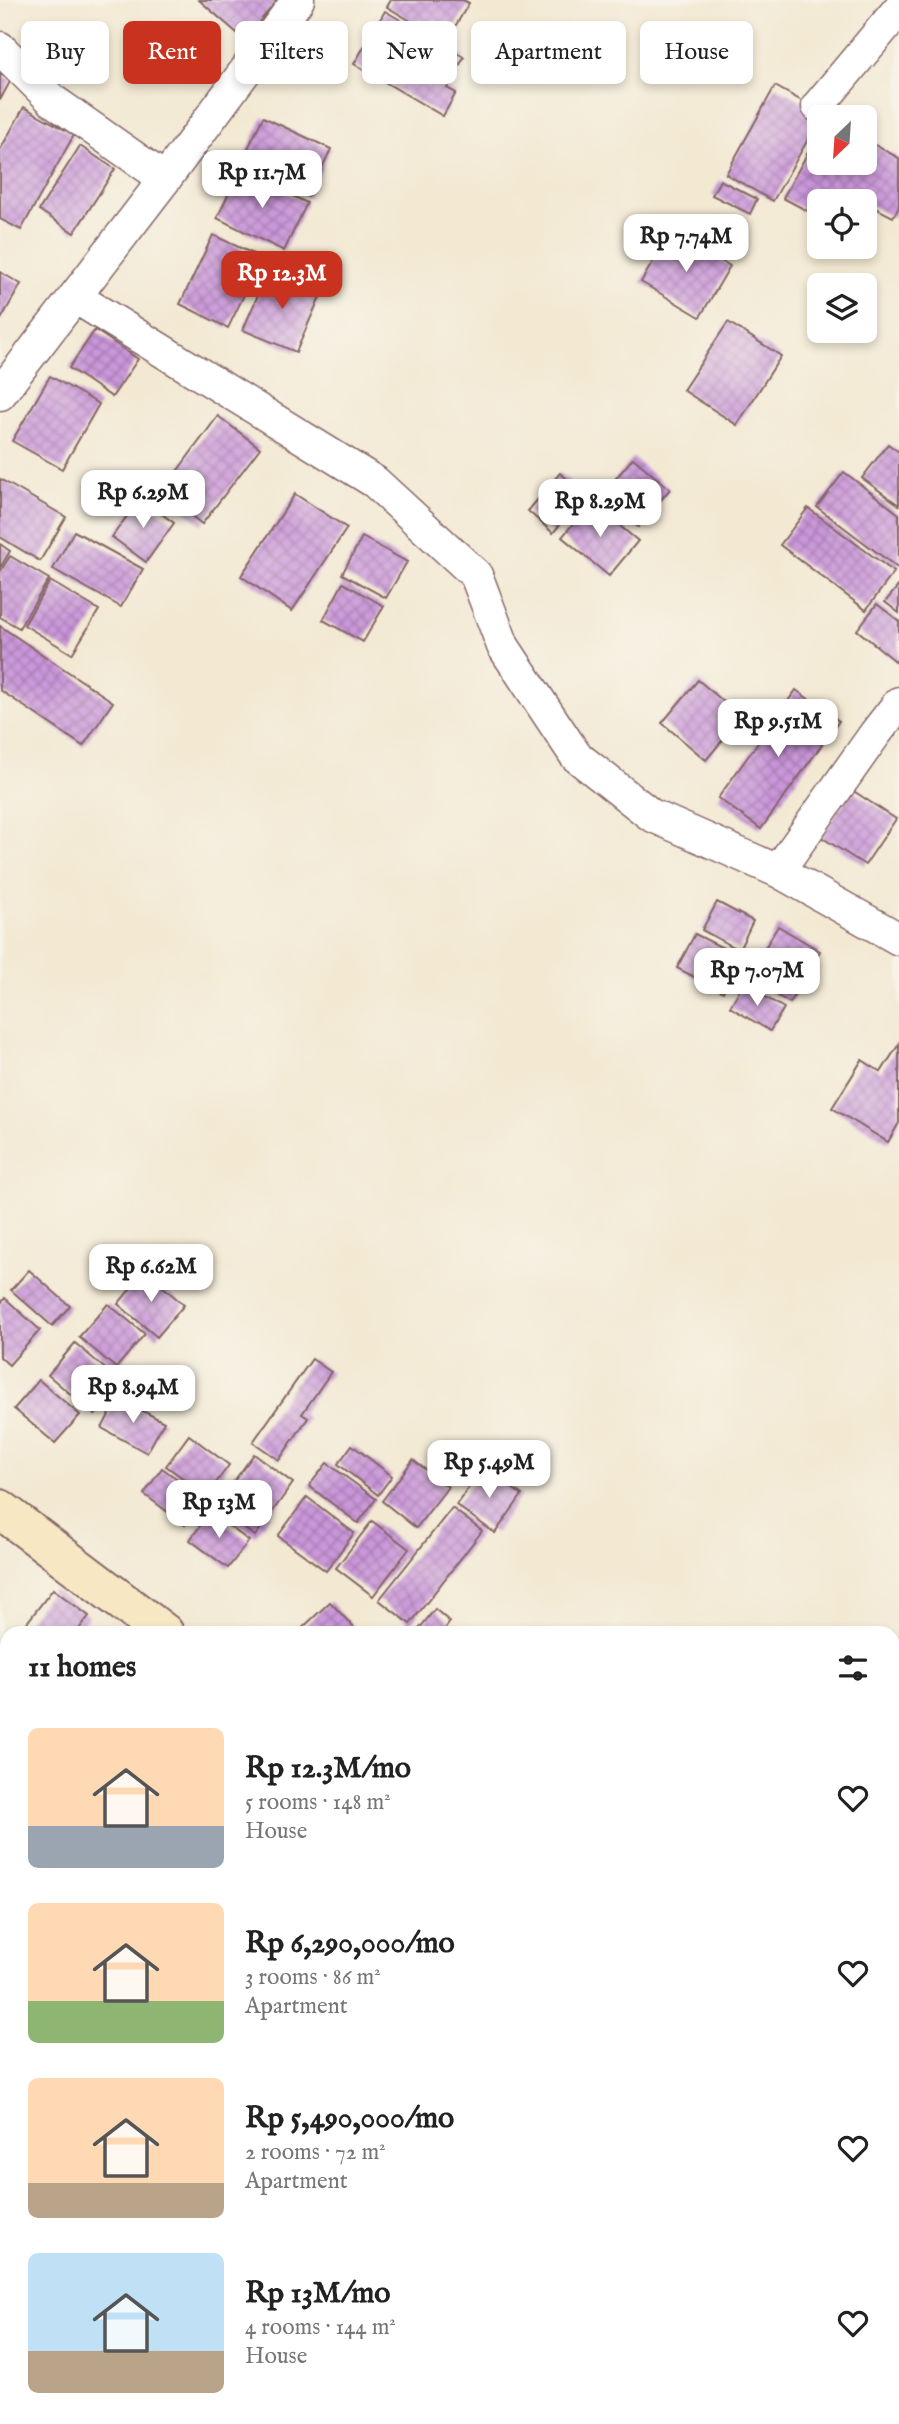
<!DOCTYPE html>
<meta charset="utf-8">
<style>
body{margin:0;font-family:"IM FELL English",serif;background:#f2f2f2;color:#222;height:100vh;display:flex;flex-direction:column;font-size:26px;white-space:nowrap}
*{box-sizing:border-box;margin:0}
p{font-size:23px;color:#767676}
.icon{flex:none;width:38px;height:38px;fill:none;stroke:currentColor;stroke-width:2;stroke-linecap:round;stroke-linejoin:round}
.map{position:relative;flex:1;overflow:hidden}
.side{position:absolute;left:0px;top:1626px;width:900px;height:800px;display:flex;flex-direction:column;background:#fff;border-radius:21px 21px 0 0;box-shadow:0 4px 10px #0003}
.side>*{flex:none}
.top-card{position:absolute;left:21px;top:21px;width:858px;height:63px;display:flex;gap:14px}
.needle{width:46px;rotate:205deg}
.tools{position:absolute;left:807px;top:105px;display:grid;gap:14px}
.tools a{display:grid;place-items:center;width:70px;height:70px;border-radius:10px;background:#fff;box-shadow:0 4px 10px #0003;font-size:35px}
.price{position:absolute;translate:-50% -60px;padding:0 16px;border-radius:14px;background:#fff;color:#222;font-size:23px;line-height:46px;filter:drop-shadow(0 2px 4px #0008)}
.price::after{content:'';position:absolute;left:50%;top:42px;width:21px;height:16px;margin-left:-10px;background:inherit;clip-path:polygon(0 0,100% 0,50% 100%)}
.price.active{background:#c8321e;color:#fff}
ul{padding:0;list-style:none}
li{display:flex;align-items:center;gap:21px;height:175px;padding:0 28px}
li span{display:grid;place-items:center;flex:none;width:196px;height:140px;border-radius:10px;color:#555}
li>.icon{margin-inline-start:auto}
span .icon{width:84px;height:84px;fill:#fffc;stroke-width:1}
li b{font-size:30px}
h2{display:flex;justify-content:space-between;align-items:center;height:84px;padding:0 28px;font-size:30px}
.pill{padding:0 24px;border-radius:10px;background:#fff;box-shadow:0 4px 10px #0003;font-size:24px;line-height:63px}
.pill.active{background:#c8321e;color:#fff}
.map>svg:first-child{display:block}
.building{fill:url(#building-cross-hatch)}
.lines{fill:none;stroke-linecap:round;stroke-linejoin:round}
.minor-casing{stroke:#856666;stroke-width:35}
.secondary-casing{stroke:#856666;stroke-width:42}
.minor{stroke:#fff;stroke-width:32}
.secondary{stroke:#f7e8c3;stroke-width:38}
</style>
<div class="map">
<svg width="899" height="2424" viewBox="0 0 899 2424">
<defs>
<pattern id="building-cross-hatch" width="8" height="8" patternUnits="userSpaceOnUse" patternTransform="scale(1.75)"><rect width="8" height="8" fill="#ca97da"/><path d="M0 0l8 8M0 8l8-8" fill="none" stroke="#a67bb1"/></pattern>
</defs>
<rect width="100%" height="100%" fill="#f7f3e8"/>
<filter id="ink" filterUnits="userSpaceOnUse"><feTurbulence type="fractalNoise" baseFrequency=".0143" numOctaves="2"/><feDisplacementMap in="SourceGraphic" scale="14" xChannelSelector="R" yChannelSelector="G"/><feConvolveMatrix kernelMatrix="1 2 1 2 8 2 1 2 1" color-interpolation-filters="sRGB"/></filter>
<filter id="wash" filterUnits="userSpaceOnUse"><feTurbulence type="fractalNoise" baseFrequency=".00686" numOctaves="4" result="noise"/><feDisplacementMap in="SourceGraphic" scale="28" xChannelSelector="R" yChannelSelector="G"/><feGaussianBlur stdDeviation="1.57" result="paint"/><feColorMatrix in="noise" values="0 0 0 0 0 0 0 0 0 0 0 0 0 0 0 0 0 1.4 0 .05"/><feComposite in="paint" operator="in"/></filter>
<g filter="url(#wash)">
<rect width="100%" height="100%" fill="#f3e9d3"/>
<g id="blocks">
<!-- building -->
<g class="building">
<polygon points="199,0 278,0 244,39"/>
<polygon points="391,0 463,0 469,3 446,42 387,7"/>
<polygon points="385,11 464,57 447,88 456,93 443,116 354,64"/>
<polygon points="0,74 11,80 0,100"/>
<polygon points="775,86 823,113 773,201 726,174"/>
<polygon points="24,107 74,135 21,230 0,219 0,150"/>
<polygon points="263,117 331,149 308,197 240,165"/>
<polygon points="819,132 819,163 864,163 864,139 899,158 899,207 893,217 858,199 857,201 819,201 819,217 783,198"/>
<polygon points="80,146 115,169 74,233 39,210"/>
<polygon points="240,170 307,203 284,251 217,218"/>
<polygon points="720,180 757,199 750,214 712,195"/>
<polygon points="671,231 730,266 700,317 641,282"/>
<polygon points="213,235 262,258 228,328 180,304"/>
<polygon points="269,269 322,292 296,352 243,330"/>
<polygon points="0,272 21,284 0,321"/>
<polygon points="728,322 781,356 737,425 683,390"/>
<polygon points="95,330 138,359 112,397 69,368"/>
<polygon points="50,376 99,404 62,469 12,441"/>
<polygon points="218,416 260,448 202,524 161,493"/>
<polygon points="888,444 899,452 899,505 862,478"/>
<polygon points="633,458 670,489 638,527 601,496"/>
<polygon points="844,472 899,514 899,569 817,507"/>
<polygon points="560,473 585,494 553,533 528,511"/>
<polygon points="0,479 66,517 40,561 0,537"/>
<polygon points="295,494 347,528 292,611 241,576"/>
<polygon points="140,498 174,523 146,562 112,537"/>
<polygon points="591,502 638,541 609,576 562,537"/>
<polygon points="808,508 894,572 866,610 780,545"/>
<polygon points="74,531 143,569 121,607 53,569"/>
<polygon points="362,537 407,562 386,598 342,574"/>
<polygon points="0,544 10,551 0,568"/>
<polygon points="10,556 49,579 19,628 0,617 0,572"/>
<polygon points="50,581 99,610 72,654 24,625"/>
<polygon points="343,583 384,606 363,642 323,620"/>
<polygon points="899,585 899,613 885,602"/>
<polygon points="877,604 899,621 899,664 857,630"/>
<polygon points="0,626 113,702 83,746 0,690"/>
<polygon points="698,680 742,717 706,760 662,723"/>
<polygon points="796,690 839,721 761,829 718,798"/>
<polygon points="852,790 896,819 865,865 821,837"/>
<polygon points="717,902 753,921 739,950 702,930"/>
<polygon points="778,926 820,951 790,1003 747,978"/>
<polygon points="695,934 741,957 723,992 677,968"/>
<polygon points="743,984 784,1008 770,1031 730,1007"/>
<polygon points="899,1044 899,1123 888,1142 832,1108 862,1060 881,1072"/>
<polygon points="29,1270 70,1306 52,1326 11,1290"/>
<polygon points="145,1271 184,1305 157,1337 118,1304"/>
<polygon points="5,1298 40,1330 9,1365 0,1357 0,1304"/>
<polygon points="108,1304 145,1334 116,1368 79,1337"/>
<polygon points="75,1343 122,1383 95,1415 48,1375"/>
<polygon points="312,1359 331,1372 302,1414 308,1418 279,1460 253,1442"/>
<polygon points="39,1380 80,1415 55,1443 14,1409"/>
<polygon points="118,1398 164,1422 147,1453 102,1428"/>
<polygon points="189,1435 229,1465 207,1495 166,1466"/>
<polygon points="352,1445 392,1476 378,1495 338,1464"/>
<polygon points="254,1454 293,1483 255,1536 215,1507"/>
<polygon points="413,1460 448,1487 416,1528 382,1501"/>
<polygon points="327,1463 376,1499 358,1523 309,1486"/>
<polygon points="162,1468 204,1498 185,1525 144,1494"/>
<polygon points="483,1468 522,1495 495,1533 456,1505"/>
<polygon points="307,1497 354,1533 326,1571 278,1536"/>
<polygon points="452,1508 482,1531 410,1624 379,1600"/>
<polygon points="210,1512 249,1541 228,1568 190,1540"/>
<polygon points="372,1521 409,1549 373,1596 336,1568"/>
<polygon points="53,1589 89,1616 76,1633 19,1633"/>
<polygon points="330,1602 359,1633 297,1633"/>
<polygon points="435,1609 450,1622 442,1633 416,1633"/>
<polygon points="7,1648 7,1681 0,1675 0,1657"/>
<polygon points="7,1728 7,1761 0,1756 0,1736"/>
<polygon points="892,1929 899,1933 899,2081 892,2078"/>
<polygon points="899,2284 899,2306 892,2302 892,2294"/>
<polygon points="899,2389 899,2413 892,2408 892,2398"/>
<polygon points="595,2418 664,2418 661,2424 603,2424"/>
</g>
</g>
</g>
<g filter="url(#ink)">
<use href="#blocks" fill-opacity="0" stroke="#856666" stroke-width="2"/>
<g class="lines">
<!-- minor casing -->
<g class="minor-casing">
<g id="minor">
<polyline points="0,48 52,100 165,179"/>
<polyline points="818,106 899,9"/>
<polyline points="75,297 375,482 476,575 503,646 576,756 651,815 778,871 899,939"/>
<polyline points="0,394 165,179 298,0"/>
<polyline points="778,871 875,734 899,703"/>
</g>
</g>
<!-- secondary casing -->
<g class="secondary-casing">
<g id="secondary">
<polyline points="0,1509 164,1633"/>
<polyline points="892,2190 899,2195"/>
</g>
</g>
<!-- minor -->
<use href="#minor" class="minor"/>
<!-- secondary -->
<use href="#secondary" class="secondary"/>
</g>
</g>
</svg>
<div class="tools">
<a><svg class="needle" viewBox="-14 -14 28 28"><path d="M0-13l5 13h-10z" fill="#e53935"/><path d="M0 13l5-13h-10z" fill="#767676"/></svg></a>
<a><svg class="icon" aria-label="locate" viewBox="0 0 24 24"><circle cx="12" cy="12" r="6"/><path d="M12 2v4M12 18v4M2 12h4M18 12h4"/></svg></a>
<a><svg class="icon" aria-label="layers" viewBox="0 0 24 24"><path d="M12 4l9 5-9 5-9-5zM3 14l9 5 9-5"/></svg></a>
</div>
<b class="price" style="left:262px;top:210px">Rp 11.7M</b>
<b class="price" style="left:686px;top:274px">Rp 7.74M</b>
<b class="price active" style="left:282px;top:311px">Rp 12.3M</b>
<b class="price" style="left:143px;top:530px">Rp 6.29M</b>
<b class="price" style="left:600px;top:539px">Rp 8.29M</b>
<b class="price" style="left:778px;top:759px">Rp 9.51M</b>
<b class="price" style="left:757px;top:1008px">Rp 7.07M</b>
<b class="price" style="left:151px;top:1304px">Rp 6.62M</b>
<b class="price" style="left:133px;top:1425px">Rp 8.94M</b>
<b class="price" style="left:489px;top:1500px">Rp 5.49M</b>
<b class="price" style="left:219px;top:1540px">Rp 13M</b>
<div class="top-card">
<a class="pill">Buy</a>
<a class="pill active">Rent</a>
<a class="pill">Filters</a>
<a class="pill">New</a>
<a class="pill">Apartment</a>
<a class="pill">House</a>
</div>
<section class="side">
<h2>11 homes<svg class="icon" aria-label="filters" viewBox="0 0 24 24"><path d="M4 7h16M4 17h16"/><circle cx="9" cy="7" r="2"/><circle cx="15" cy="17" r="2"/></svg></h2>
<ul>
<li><span style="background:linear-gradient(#ffd9b3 70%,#9aa5b1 0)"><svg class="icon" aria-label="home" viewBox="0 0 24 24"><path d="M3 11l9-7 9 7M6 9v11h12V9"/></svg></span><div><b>Rp 12.3M/mo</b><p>5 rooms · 148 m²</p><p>House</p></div><svg class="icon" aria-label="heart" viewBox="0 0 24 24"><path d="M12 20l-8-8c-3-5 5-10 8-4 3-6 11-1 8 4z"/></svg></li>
<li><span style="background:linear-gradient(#ffd9b3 70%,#8fb573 0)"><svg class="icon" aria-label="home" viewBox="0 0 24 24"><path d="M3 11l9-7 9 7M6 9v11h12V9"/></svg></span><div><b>Rp 6,290,000/mo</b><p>3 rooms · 86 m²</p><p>Apartment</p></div><svg class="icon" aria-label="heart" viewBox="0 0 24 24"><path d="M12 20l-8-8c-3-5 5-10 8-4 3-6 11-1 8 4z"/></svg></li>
<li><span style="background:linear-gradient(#ffd9b3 75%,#b9a48a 0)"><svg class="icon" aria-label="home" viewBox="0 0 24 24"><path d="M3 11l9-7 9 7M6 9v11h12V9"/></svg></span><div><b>Rp 5,490,000/mo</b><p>2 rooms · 72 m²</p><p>Apartment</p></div><svg class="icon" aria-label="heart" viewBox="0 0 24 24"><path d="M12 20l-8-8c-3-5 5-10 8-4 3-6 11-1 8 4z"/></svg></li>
<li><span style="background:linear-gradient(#bfe0f5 70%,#b9a48a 0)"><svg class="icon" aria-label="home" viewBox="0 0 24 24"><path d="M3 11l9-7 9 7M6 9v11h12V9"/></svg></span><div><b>Rp 13M/mo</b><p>4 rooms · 144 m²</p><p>House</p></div><svg class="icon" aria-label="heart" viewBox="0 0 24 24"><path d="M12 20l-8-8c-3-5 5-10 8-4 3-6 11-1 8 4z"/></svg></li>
</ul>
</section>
</div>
